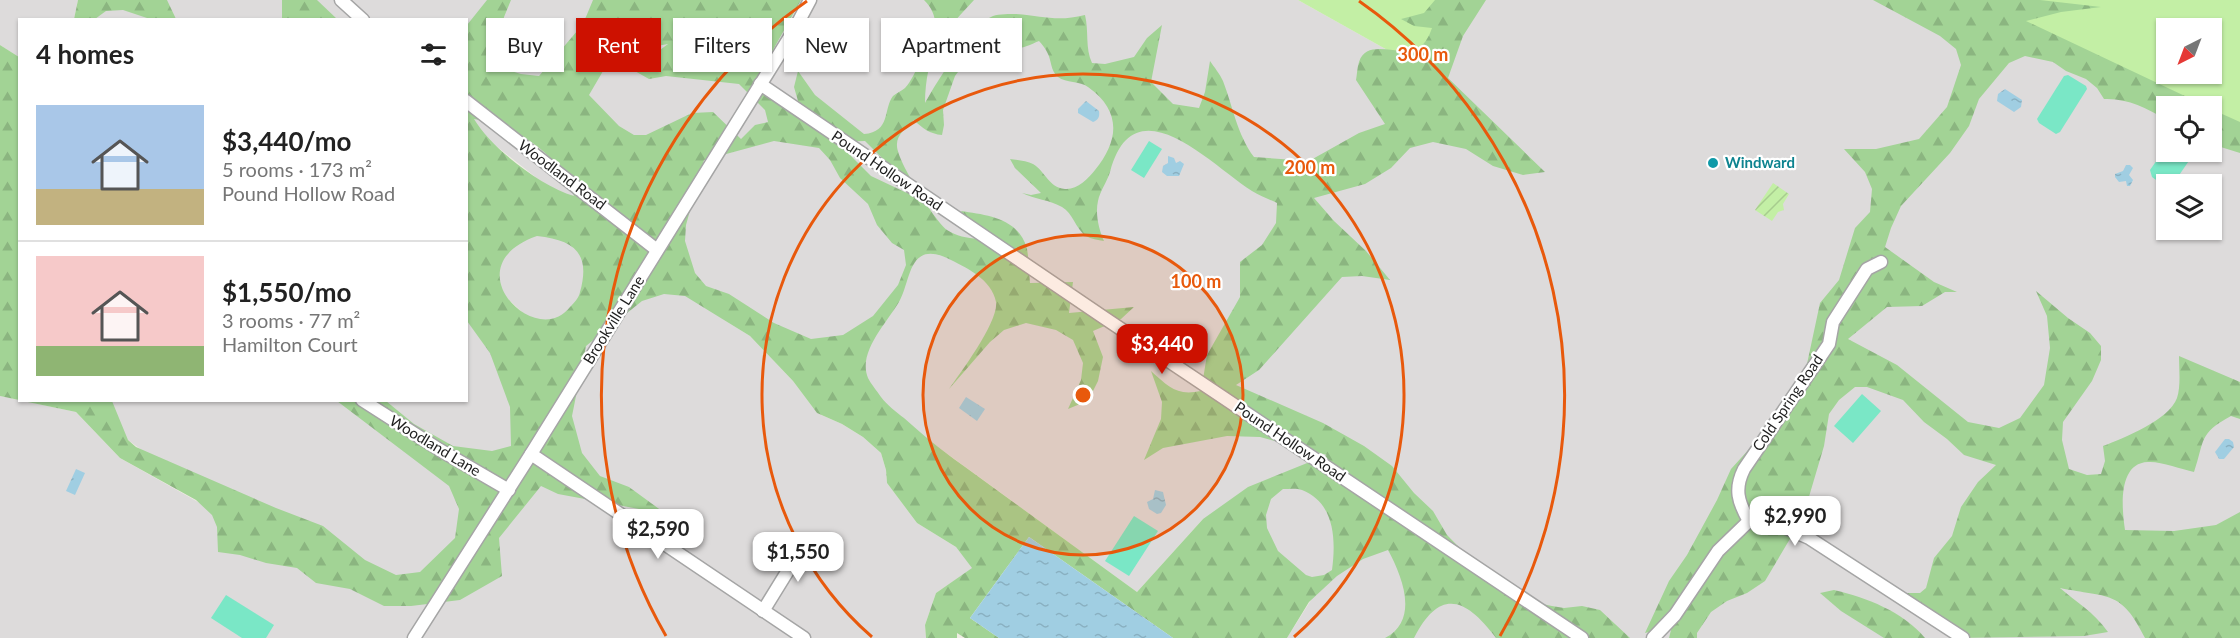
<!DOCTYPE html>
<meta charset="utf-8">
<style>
body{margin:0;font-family:Lato,sans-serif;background:#f2f2f2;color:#222;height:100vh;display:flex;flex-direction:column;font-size:22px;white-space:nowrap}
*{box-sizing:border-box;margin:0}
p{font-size:20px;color:#767676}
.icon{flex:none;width:33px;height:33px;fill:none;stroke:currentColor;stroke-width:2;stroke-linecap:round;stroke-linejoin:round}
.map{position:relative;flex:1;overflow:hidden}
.drawer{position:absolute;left:18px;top:18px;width:450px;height:384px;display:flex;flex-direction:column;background:#fff;border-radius:0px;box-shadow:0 2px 4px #0004}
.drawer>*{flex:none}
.guide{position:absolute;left:486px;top:18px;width:570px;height:54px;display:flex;gap:12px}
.needle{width:39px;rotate:222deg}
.fabs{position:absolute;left:2156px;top:18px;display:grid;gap:12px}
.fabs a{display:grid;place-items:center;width:66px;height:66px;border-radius:0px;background:#fff;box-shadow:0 2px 4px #0004;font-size:30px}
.price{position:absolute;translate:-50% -51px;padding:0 14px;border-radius:12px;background:#fff;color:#222;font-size:20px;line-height:39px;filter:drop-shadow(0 2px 3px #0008)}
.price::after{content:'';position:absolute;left:50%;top:36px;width:18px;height:14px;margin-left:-9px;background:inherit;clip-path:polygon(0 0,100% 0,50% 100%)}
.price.current{background:#cd1100;color:#fff}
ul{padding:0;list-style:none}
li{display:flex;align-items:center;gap:18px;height:150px;padding:0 18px}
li+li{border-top:2px solid #e0e0e0}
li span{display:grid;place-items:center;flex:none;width:168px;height:120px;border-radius:0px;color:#555}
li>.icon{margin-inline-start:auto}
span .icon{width:72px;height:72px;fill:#fffc;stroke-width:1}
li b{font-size:26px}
h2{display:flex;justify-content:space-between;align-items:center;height:72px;padding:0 18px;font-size:26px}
.pill{padding:0 21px;border-radius:0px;background:#fff;box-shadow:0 2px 4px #0004;font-size:21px;line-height:54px}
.pill.current{background:#cd1100;color:#fff}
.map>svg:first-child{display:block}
.residential{fill:#dddbdb;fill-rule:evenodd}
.grass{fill:#c3efa5;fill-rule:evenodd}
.forest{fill:url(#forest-firs);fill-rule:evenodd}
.garden{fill:url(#garden-furrows)}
.pitch{fill:#7ae7c6}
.water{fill:url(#water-ripples)}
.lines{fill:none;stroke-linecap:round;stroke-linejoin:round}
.street-casing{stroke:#a5a5a5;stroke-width:15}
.street{stroke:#fff;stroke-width:12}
.ring{fill:none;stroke:#e8590c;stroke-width:3}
.culture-dot{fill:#0f9aa8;stroke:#fff;stroke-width:2}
.labels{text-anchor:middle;stroke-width:4.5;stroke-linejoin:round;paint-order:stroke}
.culture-label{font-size:15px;font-weight:bold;fill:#0d838f;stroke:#fff;text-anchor:start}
.street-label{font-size:15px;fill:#1e1e1e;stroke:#fff}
.centre{fill:#e8590c;stroke:#fff;stroke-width:3}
.ring-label{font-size:18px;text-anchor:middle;font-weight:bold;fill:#e8590c;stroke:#fff;stroke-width:4.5;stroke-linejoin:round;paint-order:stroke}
</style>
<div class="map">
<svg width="2240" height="638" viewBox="0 0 2240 638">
<defs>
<pattern id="forest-firs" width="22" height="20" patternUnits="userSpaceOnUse" patternTransform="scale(1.5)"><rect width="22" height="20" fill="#a2d395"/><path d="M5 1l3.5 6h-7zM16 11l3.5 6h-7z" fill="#8bb580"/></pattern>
<pattern id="garden-furrows" width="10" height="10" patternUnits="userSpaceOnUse" patternTransform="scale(1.5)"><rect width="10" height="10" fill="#c3efa5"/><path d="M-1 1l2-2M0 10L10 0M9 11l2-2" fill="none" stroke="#a7cc8e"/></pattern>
<pattern id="water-ripples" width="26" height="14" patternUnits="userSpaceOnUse" patternTransform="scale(1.5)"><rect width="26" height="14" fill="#a0cee2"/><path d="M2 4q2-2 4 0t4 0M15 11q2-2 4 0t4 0" fill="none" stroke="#89b0c1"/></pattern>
</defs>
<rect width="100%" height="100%" fill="#f0ede4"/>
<!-- residential -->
<g class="residential">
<polygon points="0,0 78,0 74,19 20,20 19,57 0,45"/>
<path d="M91,0H1298L1432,75L1474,0H1951L2166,106V152H2211V127L2240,141V638H1287L1323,581L1263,562L1203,519L1137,592L931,442L721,318L750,336L793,381L817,413L842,424L863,437L881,453L886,470L887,483L917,523L956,547L973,568L936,593L925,625L926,638H0V396L76,412L120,458L260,537L128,440L98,401L466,400L467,307L541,330L474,267L543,183L471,126L467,130L466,20L85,19ZM2166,184H2211V230H2166Z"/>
</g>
<!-- grass -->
<g class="grass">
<polygon points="1298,0 1474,0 1432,75"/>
<path d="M1951,0H2240V141L2211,127V106H2169ZM2166,28H2211V74H2166Z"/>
</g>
<!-- forest -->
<g class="forest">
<polygon points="78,0 167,0 176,19 150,19 123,10 106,11 95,19 74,19"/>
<polygon points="282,0 317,0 337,19 282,19"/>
<path d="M487,0H511L504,17L500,43L511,71L521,74L539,76L583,24L593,0H801L755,82L775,103L798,101L794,87L798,71L815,95L864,134C891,132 883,109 893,96C896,93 902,91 905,88C911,82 915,71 920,64C932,42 945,21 924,0H974C941,35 926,53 925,103C937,82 972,24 993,16C999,14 1010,14 1016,14C1044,16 1057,22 1085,15C1089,31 1085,48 1092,63L1105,64L1134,57L1147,38L1162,25L1151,82L1173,104L1199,108L1205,92L1210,61C1214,67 1220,74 1223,81C1233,107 1237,134 1254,157L1309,161L1359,133L1385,124L1356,80C1357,75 1357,68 1359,62C1367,38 1398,56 1415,50C1424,46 1429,37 1432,28L1414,26L1401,19L1424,13L1435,0H1486L1463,36L1448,78L1545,172L1523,175L1493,166L1466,149L1433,142L1410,148L1391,168L1365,184L1314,198L1334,221L1366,251L1390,280L1362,276L1342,277L1259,370L1236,385L1323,423L1364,446L1392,466L1414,493L1433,511L1447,535L1508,597L1552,606L1564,608L1582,606L1600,610L1630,638H1496C1466,598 1440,587 1414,638H1385C1420,620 1402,576 1388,550L1363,559L1337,576L1309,602L1287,638H1173L1029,537L970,618L999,638H965L957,633V638H926L925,625L936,593L972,568L956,547L917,523L887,483L886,470L881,453L863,437L842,424L817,413L793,381L750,336L685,296L664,294L642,301L586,346L572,416L582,453L600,476L629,487L666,514L558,494L541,486L499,538L502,576L460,600L411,606H384L350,589L316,583L297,568L266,563L240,555L218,552L217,527L212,515L196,500L120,458L76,412L23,401H112L128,440L136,447L276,508L323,526L365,560L396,575L420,572L455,538L459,509L449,486L337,401H386L414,424L453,446L492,451L511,446L510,407L490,353L467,321V25ZM996,31L997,41C1011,54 1023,48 1039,41C1042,44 1045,48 1047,52C1052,61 1050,70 1058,77C1066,83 1080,81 1088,87C1122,111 1119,141 1095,170C1088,179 1077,190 1065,189C1048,187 1046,172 1033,164C1027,161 1017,160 1010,159L1015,168L1041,193L1031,195L1022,193C1034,199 1050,200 1062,207C1073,213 1075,228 1086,236C1091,239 1098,240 1104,241C1099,230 1095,214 1098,201C1100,191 1107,182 1110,172C1134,81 1211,165 1252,191C1260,196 1269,199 1277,203L1276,223L1262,245L1240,262V297L1207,355L1201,391C1176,396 1169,387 1151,371L1162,402L1161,419L1144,460L1163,448L1227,436L1260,437L1327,455L1248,487L1203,519L1137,592C1082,552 1027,512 972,472C948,455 926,438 904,418C896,412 887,405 881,397C877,391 871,384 868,378C857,351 889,321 900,300C911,279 909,241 947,258C965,267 992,279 996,302C999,321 961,372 949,389L990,342L1004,330L1026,323L1056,330L1073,340L1083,363L1081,380L1068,409L1080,404L1090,397L1098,381L1103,357L1093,331L1121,319L1134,307L1069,313L1073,282L1030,283C1029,272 1029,260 1027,249C1019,218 987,215 961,211L978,239C967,238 956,236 947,230C935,221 897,161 897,146C896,135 907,127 914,120C922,128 930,134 942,135L944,125L943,110L955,76L979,44ZM668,44L633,70L649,79L666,76L739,84L765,110L768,122L755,125L741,139L713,112L692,113L646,135H634L619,126L589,95L613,54ZM474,119C505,123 543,144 561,171C566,179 570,188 574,196C541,186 492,149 474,119ZM774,141L819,148L830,160L840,178L868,204L877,225L892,243L904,250L906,265L898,285L873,316L843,335L811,339L774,323L729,294L706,286L695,273L685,241L686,225L704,160ZM865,141L883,159L907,193L871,176L837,142ZM537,236C574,240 591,253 580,292C579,298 574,303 570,307C536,351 451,266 537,236ZM1283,489C1289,489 1297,488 1302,490C1335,503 1336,540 1332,570L1324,575L1312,577L1306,575L1278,551L1267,528L1266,515L1271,499Z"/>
<path d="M1873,0H2040L2101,7L2061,12L2026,21L2206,106H2166V119C2145,108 2128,98 2104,99L2097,88L2086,79L2066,71L2053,62L2025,56L2009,63L1979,99L1969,126L1950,153L1901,206L1891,228L1885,247L1934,282L1957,292H1945L1922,306L1887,307L1848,339L1897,365L1968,422L1999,428L2020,418L2044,385L2050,348L2047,316L2036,291L2068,318L2090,333L2101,346V360L2092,381L2063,422L2062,440L2069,469L2087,475L2101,474L2105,461L2103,446C2124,438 2169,420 2177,398C2181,385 2179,370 2179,356L2240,382V419L2231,416C2198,434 2205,440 2194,472C2181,469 2160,461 2148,462C2117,463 2122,510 2125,530L2174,531L2216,525L2240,512V638H2145C2121,589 2108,598 2060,588C2077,603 2093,611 2108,632L2084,636L1956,638L1902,593H1920L1926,588L1934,558L1952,536L1961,507L1978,482L1996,465L1964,455L1947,439L1924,422L1903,400L1867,387H1855L1839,400L1829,414L1824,446L1803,517L1765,581L1747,593L1727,601L1711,612L1697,633V638H1669L1672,626L1645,633L1669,581L1687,555L1717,500L1731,469L1801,392L1820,303L1839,280L1855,228L1870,212L1872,189L1865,172L1844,149H1876L1919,139L1947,107L1961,65L1956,49L1940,36Z"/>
<polygon points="0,45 19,57 19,400 0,396"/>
<polygon points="2211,109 2240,122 2240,153 2211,144"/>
<path d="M1834,590C1867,598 1902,611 1925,638H1884L1841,611L1820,593Z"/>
</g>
<!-- garden -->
<polygon class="garden" points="1773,183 1789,194 1783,204 1784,210 1778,212 1772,221 1755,210"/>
<!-- pitch -->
<g class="pitch">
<polygon points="2068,75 2086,86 2087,89 2060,132 2056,134 2039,123 2037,119 2064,76"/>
<polygon points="1149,141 1162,149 1144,178 1131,170"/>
<polygon points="2166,147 2166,152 2195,152 2173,184 2166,184 2166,187 2152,177 2150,170"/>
<polygon points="1862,394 1881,411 1853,443 1834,426"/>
<polygon points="1134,516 1158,531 1129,576 1105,561"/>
<polygon points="226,595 274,625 266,638 242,638 211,618"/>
</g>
<!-- water -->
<g class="water">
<polygon points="2005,89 2022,100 2021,107 2014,112 1997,101 1998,94"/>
<path d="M1086,101L1099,111C1100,117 1098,120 1093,122L1078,113V109Z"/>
<polygon points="1168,156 1174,158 1176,163 1180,161 1184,164 1179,176 1167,176 1162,172 1163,166 1168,163"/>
<polygon points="2126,165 2130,165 2133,168 2129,175 2133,180 2130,186 2127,186 2126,181 2119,182 2115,177 2115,174 2123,171"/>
<polygon points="966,397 985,409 977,421 959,408"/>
<polygon points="2225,439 2229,439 2233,442 2234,447 2224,459 2219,459 2215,452"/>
<polygon points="76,469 85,473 75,495 66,491"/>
<polygon points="1155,490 1163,492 1166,505 1161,513 1157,514 1149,509 1147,502 1153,499"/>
<polygon points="1029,537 1173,638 999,638 970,618"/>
</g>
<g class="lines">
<!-- street casing -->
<g class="street-casing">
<g id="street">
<polyline points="341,0 363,20"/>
<polyline points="760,84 1103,317 1582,638"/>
<polyline points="466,101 657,250"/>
<polyline points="362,400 440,450 509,490"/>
<polyline points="531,454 804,638"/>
<path d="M1749,521C1738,502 1734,489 1744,469L1829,344L1833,322L1867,269L1881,262"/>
<polyline points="763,611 792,564 819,542"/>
<polyline points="414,638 531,454 793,32 810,0"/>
<polyline points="1653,638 1675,615 1718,551 1749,521 1777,524 1809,538 1963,638"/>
</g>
</g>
<!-- street -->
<use href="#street" class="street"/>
</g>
<!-- distance rings -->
<circle cx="1083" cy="395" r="160" fill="#e8590c" fill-opacity=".12"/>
<g class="ring">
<circle cx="1083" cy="395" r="160"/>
<path d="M872 637A321 321 0 1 1 1294 637"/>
<path d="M666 636A481 481 0 0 1 807 1M1359 1A481 481 0 0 1 1500 636"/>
</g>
<!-- markers -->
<circle class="culture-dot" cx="1713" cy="163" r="6"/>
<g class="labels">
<!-- culture labels -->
<g class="culture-label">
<text x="1725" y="168">Windward</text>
</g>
<!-- street labels -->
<g class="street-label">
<text transform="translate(887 171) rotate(34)" y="5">Pound Hollow Road</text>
<text transform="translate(562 175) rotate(37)" y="5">Woodland Road</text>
<text transform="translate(614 320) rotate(-58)" y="5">Brookville Lane</text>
<text transform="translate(1788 403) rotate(-56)" y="5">Cold Spring Road</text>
<text transform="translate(1290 442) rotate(34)" y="5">Pound Hollow Road</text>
<text transform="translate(435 446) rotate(31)" y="5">Woodland Lane</text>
</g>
</g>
<circle cx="1083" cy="395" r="9" class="centre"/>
<g class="ring-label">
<text x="1423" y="61">300 m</text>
<text x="1310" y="174">200 m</text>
<text x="1196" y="288">100 m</text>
</g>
</svg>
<div class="fabs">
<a><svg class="needle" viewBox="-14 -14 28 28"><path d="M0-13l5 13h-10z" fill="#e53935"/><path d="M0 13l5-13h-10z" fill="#767676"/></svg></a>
<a><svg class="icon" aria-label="locate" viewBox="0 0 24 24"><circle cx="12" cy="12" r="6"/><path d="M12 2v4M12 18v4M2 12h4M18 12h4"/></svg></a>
<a><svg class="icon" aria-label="layers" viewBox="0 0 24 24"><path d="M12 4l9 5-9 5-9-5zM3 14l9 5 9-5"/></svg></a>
</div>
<b class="price current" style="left:1162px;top:375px">$3,440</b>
<b class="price" style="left:1795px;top:547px">$2,990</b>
<b class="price" style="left:658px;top:560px">$2,590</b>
<b class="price" style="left:798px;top:583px">$1,550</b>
<div class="guide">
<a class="pill">Buy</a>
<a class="pill current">Rent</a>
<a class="pill">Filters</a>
<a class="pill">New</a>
<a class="pill">Apartment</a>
</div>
<section class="drawer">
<h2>4 homes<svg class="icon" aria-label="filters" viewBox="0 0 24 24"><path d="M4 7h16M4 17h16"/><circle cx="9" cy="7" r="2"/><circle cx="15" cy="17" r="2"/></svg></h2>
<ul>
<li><span style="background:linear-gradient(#a9c7e8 70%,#c2b280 0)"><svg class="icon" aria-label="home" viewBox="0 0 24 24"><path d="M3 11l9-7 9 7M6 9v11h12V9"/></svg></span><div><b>$3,440/mo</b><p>5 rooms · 173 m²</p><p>Pound Hollow Road</p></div></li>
<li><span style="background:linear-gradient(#f6c9c9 75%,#8fb573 0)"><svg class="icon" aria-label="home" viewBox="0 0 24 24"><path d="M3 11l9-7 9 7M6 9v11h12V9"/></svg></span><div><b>$1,550/mo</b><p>3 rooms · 77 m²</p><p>Hamilton Court</p></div></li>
</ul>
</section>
</div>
